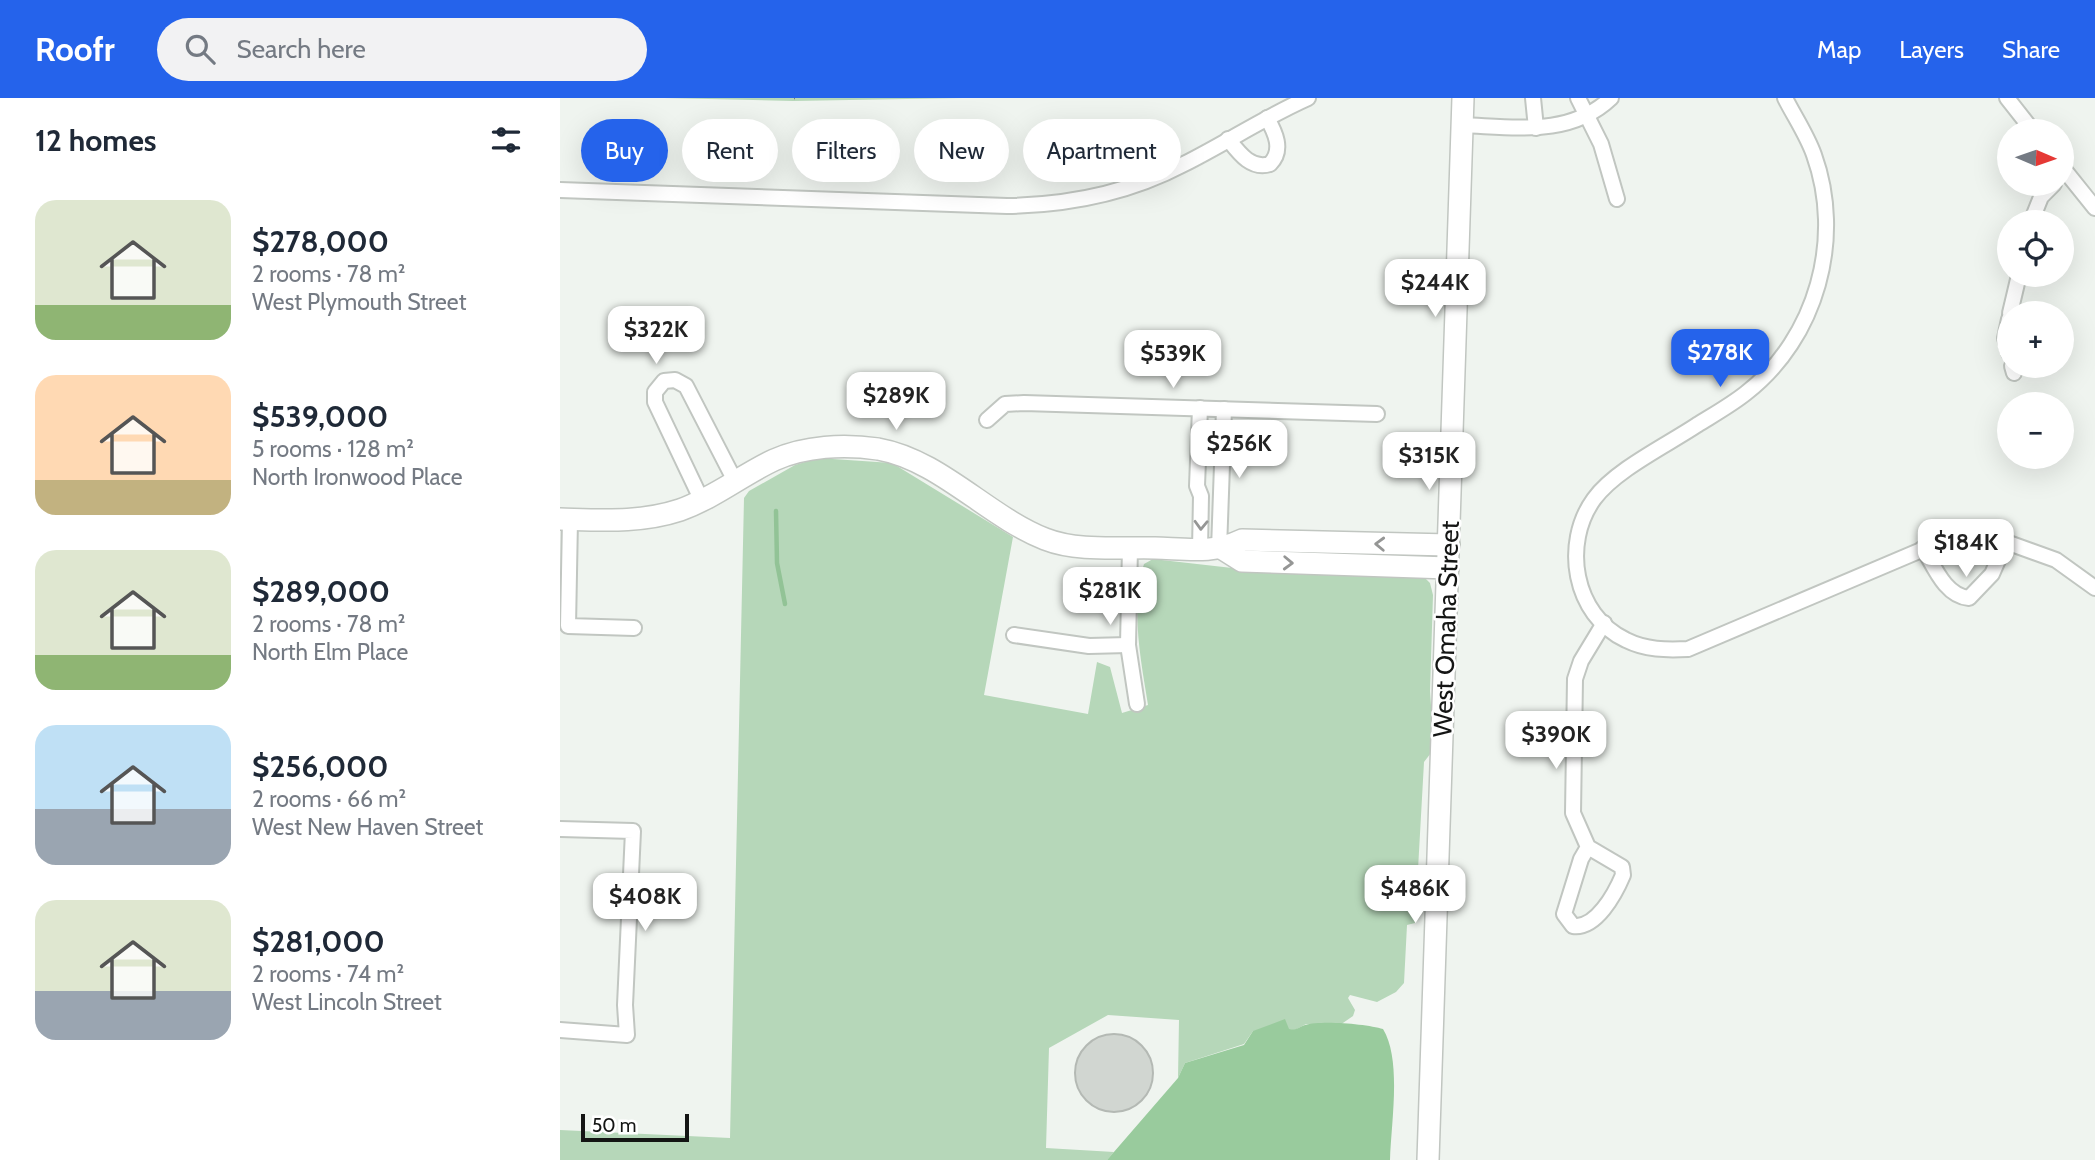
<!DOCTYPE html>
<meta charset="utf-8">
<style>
body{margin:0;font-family:Cabin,sans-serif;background:#f2f2f3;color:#1f2937;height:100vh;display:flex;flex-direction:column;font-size:26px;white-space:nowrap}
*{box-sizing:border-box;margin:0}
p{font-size:23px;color:#747a83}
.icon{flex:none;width:38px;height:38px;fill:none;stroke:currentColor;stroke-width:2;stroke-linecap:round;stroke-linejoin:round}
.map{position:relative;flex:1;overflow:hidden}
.panel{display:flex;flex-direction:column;background:#fff;width:560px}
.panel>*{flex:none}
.banner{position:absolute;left:21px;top:21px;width:665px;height:63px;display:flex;gap:14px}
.needle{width:46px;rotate:92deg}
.fabs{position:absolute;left:1437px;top:21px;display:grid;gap:14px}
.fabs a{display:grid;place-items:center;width:77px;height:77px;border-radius:50%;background:#fff;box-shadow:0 7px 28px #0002;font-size:35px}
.scale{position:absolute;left:21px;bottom:18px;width:108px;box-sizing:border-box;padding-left:7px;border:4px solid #141514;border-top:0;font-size:19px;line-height:24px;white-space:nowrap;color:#141514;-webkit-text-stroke:5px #fff;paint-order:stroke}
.price{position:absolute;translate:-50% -60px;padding:0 16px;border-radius:14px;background:#fff;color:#222;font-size:23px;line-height:46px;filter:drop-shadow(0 2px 4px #0008)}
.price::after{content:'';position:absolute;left:50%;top:42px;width:21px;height:16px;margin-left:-10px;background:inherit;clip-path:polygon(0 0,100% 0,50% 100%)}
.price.active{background:#2563eb;color:#fff}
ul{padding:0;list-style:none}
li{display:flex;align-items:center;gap:21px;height:175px;padding:0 35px}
li span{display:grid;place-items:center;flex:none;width:196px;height:140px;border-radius:21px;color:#555}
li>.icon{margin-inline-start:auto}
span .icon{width:84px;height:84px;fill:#fffc;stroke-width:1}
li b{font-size:30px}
h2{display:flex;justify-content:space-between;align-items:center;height:84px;padding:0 35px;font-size:30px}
.pill{padding:0 24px;border-radius:32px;background:#fff;box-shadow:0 7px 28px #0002;font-size:24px;line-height:63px}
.pill.active{background:#2563eb;color:#fff}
header{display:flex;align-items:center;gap:42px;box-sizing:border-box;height:98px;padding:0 35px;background:#2563eb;color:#fff}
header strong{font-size:33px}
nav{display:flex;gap:38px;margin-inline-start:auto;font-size:24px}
.search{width:490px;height:63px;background:#f2f2f3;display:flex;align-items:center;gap:18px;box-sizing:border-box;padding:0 24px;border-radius:38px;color:#747a83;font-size:26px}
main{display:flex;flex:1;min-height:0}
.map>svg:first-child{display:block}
.green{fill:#b6d7b9}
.forest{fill:#99cb9d}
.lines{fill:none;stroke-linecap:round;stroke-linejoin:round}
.stream{stroke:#92c396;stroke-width:4.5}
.building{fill:#d1d6d1;stroke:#b4b9b4;stroke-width:2}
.street-casing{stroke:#c1c6c1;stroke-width:18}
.secondary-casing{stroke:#c1c6c1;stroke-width:24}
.path{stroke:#797c79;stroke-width:2.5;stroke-dasharray:5 3.5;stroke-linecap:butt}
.street{stroke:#fff;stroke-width:14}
.secondary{stroke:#fff;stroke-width:21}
.oneway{stroke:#959695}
.labels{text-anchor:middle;stroke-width:5;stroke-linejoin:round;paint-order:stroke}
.street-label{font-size:26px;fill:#141514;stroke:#fff}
</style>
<header>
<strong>Roofr</strong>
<div class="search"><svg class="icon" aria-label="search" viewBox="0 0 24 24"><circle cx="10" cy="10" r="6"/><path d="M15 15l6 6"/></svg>Search here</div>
<nav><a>Map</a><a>Layers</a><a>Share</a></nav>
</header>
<main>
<section class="panel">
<h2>12 homes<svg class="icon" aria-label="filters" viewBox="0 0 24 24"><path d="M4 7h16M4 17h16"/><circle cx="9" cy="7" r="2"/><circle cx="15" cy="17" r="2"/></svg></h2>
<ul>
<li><span style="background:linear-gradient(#dfe7d0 75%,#8fb573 0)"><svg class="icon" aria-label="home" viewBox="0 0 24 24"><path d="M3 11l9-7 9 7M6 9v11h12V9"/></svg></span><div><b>$278,000</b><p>2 rooms · 78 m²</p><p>West Plymouth Street</p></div></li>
<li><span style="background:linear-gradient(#ffd9b3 75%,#c2b280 0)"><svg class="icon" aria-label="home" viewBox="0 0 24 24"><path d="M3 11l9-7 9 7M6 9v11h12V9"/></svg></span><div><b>$539,000</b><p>5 rooms · 128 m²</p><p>North Ironwood Place</p></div></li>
<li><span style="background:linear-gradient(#dfe7d0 75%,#8fb573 0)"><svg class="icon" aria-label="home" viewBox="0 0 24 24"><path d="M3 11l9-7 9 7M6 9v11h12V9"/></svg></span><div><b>$289,000</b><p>2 rooms · 78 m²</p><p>North Elm Place</p></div></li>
<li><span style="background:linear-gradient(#bfe0f5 60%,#9aa5b1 0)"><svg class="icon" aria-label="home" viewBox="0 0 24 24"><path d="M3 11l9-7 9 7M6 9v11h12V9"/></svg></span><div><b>$256,000</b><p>2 rooms · 66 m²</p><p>West New Haven Street</p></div></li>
<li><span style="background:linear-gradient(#dfe7d0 65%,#9aa5b1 0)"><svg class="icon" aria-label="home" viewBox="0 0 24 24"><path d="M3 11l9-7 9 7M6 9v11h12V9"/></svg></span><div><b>$281,000</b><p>2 rooms · 74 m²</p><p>West Lincoln Street</p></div></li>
</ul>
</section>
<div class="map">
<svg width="1535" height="1062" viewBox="0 0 1535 1062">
<rect width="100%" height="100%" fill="#eff4ef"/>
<!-- green -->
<g class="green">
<polygon points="104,0 403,0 233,3"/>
<path d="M258,360L332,365L453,439L424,597L528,616L537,564L550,569L562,615L588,607C581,563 570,509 584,466L593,461L681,471L863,478L870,485L873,497L870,593L874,651L864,664L855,825L847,827L844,885L836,894L817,904L790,897L788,900L795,912L793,918L780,927L746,926L735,932L693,933L684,946L625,965L618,980L619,922L548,917L489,950L486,1050L554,1054L547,1062H0V1032L170,1040L184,400L189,393L235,367Z"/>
</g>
<!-- forest -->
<path class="forest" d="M725,921L729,931C737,933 738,929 745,927C761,922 807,926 823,931C842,962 831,1025 830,1062H547L618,980L625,965L684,947L693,933Z"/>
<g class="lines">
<!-- stream -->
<polyline class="stream" points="216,413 217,465 225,506"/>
</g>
<!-- building -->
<circle class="building" cx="554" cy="975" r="39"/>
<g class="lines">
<!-- street casing -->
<g class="street-casing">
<g id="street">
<polyline points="973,0 976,30"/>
<polyline points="1018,0 1041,46 1057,101"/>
<path d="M1225,0C1234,18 1247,37 1254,57C1284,140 1257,240 1186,295C1171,307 1153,317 1137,327C1107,347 1055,372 1034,401C1002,445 1013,517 1066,542C1086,552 1106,552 1128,551L1392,439L1446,444L1496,462L1535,490"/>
<polyline points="1447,0 1473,33"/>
<path d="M902,27C955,29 1010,39 1051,0"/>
<path d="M668,41C679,55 691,72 710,66C724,52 715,34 707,20"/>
<polyline points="1502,69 1535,110"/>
<path d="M0,92L447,108C508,107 569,95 624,66C666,45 705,19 748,0"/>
<polyline points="1471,124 1481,99 1494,86"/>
<polyline points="1450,215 1459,177"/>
<polyline points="1449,221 1445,240 1449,255"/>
<polyline points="1452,268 1454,275"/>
<polyline points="427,322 445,306 464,305 817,316"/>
<polyline points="142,403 95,304 95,294 104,283 115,282 126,288 176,385"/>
<polyline points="10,422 8,528 74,530"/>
<polyline points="570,449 568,547 577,606"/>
<path d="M1363,450C1374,468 1385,498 1409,500L1432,476L1446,444"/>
<polyline points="659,451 664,311"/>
<polyline points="640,452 641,398 637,388 640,310"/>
<polyline points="454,537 529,548 568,547"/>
<polyline points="0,731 73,733 65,907 67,937 0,932"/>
<path d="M1028,749L1021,761L1004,816L1013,828C1036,831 1055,796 1063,777L1062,769L1028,749L1013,715L1015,581L1021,563L1044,525"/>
</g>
</g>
<!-- secondary casing -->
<g class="secondary-casing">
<g id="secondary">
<path d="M0,421C41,422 81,425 120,412C154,400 182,377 214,362C245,348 284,346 318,351C380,362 427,418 485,441C518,454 560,449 595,450C627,451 653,456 682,442L889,447"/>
<polyline points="663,451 682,463 888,470"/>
<polyline points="868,1062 903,0"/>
</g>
</g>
<!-- path -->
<polyline class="path" points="234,0 235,0"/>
<!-- street -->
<use href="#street" class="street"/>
<!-- secondary -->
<use href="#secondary" class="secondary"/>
</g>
<!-- one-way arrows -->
<defs><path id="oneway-chevron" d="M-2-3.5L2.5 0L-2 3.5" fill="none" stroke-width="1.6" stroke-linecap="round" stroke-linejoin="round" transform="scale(1.75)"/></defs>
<g class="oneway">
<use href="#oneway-chevron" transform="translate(641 427) rotate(92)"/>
<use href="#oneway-chevron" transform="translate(820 446) rotate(-178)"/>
<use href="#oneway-chevron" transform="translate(728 465) rotate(2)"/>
</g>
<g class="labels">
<!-- street labels -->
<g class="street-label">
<text transform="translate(886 531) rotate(-88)" y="9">West Omaha Street</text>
</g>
</g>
</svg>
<div class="fabs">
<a><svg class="needle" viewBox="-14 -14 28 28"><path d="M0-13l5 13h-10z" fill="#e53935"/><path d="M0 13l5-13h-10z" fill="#747a83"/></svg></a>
<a><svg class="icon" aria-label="locate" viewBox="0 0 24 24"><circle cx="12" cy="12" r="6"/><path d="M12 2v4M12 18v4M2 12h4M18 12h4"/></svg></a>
<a>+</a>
<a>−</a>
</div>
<div class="scale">50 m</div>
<b class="price" style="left:875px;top:221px">$244K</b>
<b class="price" style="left:96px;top:268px">$322K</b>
<b class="price active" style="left:1160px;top:291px">$278K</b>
<b class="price" style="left:613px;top:292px">$539K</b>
<b class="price" style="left:336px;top:334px">$289K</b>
<b class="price" style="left:679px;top:382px">$256K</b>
<b class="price" style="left:869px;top:394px">$315K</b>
<b class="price" style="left:1406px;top:481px">$184K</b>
<b class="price" style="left:550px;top:529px">$281K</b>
<b class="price" style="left:996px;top:673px">$390K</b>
<b class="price" style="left:855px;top:827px">$486K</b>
<b class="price" style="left:85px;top:835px">$408K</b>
<div class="banner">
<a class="pill active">Buy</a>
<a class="pill">Rent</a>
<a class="pill">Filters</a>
<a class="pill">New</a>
<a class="pill">Apartment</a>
</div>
</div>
</main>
